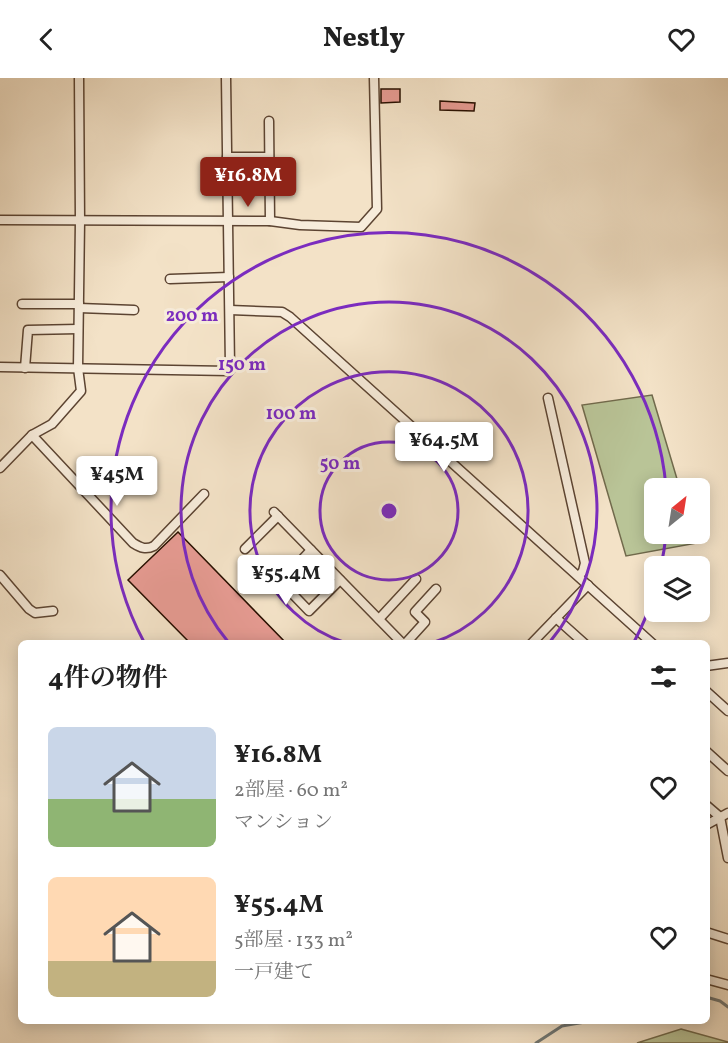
<!DOCTYPE html>
<html lang="ja">
<meta charset="utf-8">
<style>
body{margin:0;font-family:Vollkorn,"Noto Serif JP",serif;background:#f2f2f2;color:#222;height:100vh;display:flex;flex-direction:column;font-size:22px;white-space:nowrap}
*{box-sizing:border-box;margin:0}
p{font-size:20px;color:#767676}
.icon{flex:none;width:33px;height:33px;fill:none;stroke:currentColor;stroke-width:2;stroke-linecap:round;stroke-linejoin:round}
.map{position:relative;flex:1;overflow:hidden}
.panel{position:absolute;left:18px;top:562px;width:692px;height:384px;display:flex;flex-direction:column;background:#fff;border-radius:9px;box-shadow:0 3px 15px #0003}
.panel>*{flex:none}
.needle{width:39px;rotate:30deg}
.tools{position:absolute;left:644px;top:400px;display:grid;gap:12px}
.tools a{display:grid;place-items:center;width:66px;height:66px;border-radius:9px;background:#fff;box-shadow:0 3px 15px #0003;font-size:30px}
.price{position:absolute;translate:-50% -51px;padding:0 14px;border-radius:6px;background:#fff;color:#222;font-size:20px;line-height:39px;filter:drop-shadow(0 2px 3px #0008)}
.price::after{content:'';position:absolute;left:50%;top:36px;width:18px;height:14px;margin-left:-9px;background:inherit;clip-path:polygon(0 0,100% 0,50% 100%)}
.price.active{background:#8f2418;color:#fff}
ul{padding:0;list-style:none}
li{display:flex;align-items:center;gap:18px;height:150px;padding:0 30px}
li span{display:grid;place-items:center;flex:none;width:168px;height:120px;border-radius:9px;color:#555}
li>.icon{margin-inline-start:auto}
span .icon{width:72px;height:72px;fill:#fffc;stroke-width:1}
li b{font-size:26px}
h2{display:flex;justify-content:space-between;align-items:center;height:72px;padding:0 30px;font-size:26px}
header{display:flex;justify-content:space-between;align-items:center;height:78px;padding:0 30px;background:#fff;font-size:27px;font-weight:800}
.map>svg:first-child{display:block}
.green{fill:#b9c497;stroke:#716a4c;stroke-width:1.5}
.lines{fill:none;stroke-linecap:round;stroke-linejoin:round}
.stream{stroke:#707774;stroke-width:3}
.building{fill:#e59a91;stroke:#291001;stroke-width:1.5}
.street-casing{stroke:#5c4432;stroke-width:11}
.street{stroke:#f7ecdb;stroke-width:8}
.ring{fill:none;stroke:#7b2cbf;stroke-width:3}
.centre{fill:#7b2cbf;stroke:#f7ecdb;stroke-width:3}
.ring-label{font-size:18px;text-anchor:middle;font-weight:bold;fill:#7b2cbf;stroke:#f7ecdb;stroke-width:6;stroke-linejoin:round;paint-order:stroke}
</style>
<header><svg class="icon" aria-label="back" viewBox="0 0 24 24"><path d="M15 5l-7 7 7 7"/></svg>Nestly<svg class="icon" aria-label="heart" viewBox="0 0 24 24"><path d="M12 20l-8-8c-3-5 5-10 8-4 3-6 11-1 8 4z"/></svg></header>
<div class="map">
<svg width="728" height="965" viewBox="0 0 728 965">
<rect width="100%" height="100%" fill="#f3e2c7"/>
<filter id="stains"><feTurbulence type="fractalNoise" baseFrequency=".00333" numOctaves="4"/><feColorMatrix values="0 0 0 0 .2 0 0 0 0 .09 0 0 0 0 .02 0 0 0 .5 -.17"/></filter>
<radialGradient id="worn" r=".72"><stop offset=".6" stop-color="#630" stop-opacity="0"/><stop offset="1" stop-color="#630" stop-opacity=".3"/></radialGradient>
<!-- green -->
<g class="green">
<polygon points="652,317 680,411 654,411 654,456 694,456 697,465 626,478 582,327"/>
<polygon points="681,951 728,964 728,965 637,965"/>
</g>
<g class="lines">
<!-- stream -->
<g class="stream">
<polyline points="706,919 720,923 728,929"/>
<polyline points="536,965 562,948 585,944"/>
</g>
</g>
<!-- building -->
<g class="building">
<polygon points="381,11 400,11 400,24 381,25"/>
<polygon points="440,23 475,25 474,33 440,32"/>
<polygon points="178,454 287,566 191,566 128,502"/>
</g>
<g class="lines">
<!-- street casing -->
<g class="street-casing">
<g id="street">
<polyline points="269,43 270,143"/>
<polyline points="227,79 268,79"/>
<polyline points="0,142 270,143 300,147 361,149 377,131 374,0"/>
<polyline points="170,201 229,199"/>
<polyline points="22,226 79,226"/>
<polyline points="79,230 134,232"/>
<polyline points="230,232 282,234 290,239 653,566"/>
<polyline points="0,289 229,293 230,289 226,0"/>
<polyline points="25,290 28,252 78,251"/>
<polyline points="548,320 585,485 583,493 579,498"/>
<path d="M32,357L133,465C141,470 146,472 154,468L204,416"/>
<polyline points="0,390 32,357 52,346 81,313 78,290 80,143 79,0"/>
<polyline points="274,434 403,566"/>
<polyline points="245,471 278,438"/>
<polyline points="311,472 281,504 309,533 340,502"/>
<polyline points="0,497 29,531 35,535 53,533"/>
<polyline points="556,540 585,566"/>
<polyline points="379,541 416,501"/>
<polyline points="405,566 425,544 415,534 436,511"/>
<polyline points="531,566 588,507"/>
<polyline points="706,588 728,585"/>
<polyline points="706,613 728,633"/>
<polyline points="706,673 728,693"/>
<polyline points="706,727 720,739 728,780"/>
<polyline points="706,747 728,735"/>
<polyline points="706,854 728,861"/>
<polyline points="706,901 728,907"/>
</g>
</g>
<!-- street -->
<use href="#street" class="street"/>
</g>
<!-- distance rings -->
<g class="ring">
<circle cx="389" cy="433" r="69"/>
<path d="M346 565A139 139 0 1 1 432 565"/>
<path d="M229 565A208 208 0 1 1 549 565"/>
<path d="M666 457A278 278 0 0 1 661 488M653 519A278 278 0 0 1 634 564M144 564A278 278 0 1 1 666 409"/>
</g>
<circle cx="389" cy="433" r="9" class="centre"/>
<g class="ring-label">
<text x="192" y="243">200 m</text>
<text x="242" y="292">150 m</text>
<text x="291" y="341">100 m</text>
<text x="340" y="391">50 m</text>
</g>
<rect width="100%" height="100%" filter="url(#stains)"/>
<rect width="100%" height="100%" fill="url(#worn)"/>
</svg>
<div class="tools">
<a><svg class="needle" viewBox="-14 -14 28 28"><path d="M0-13l5 13h-10z" fill="#e53935"/><path d="M0 13l5-13h-10z" fill="#767676"/></svg></a>
<a><svg class="icon" aria-label="layers" viewBox="0 0 24 24"><path d="M12 4l9 5-9 5-9-5zM3 14l9 5 9-5"/></svg></a>
</div>
<b class="price active" style="left:248px;top:130px">¥16.8M</b>
<b class="price" style="left:444px;top:395px">¥64.5M</b>
<b class="price" style="left:117px;top:429px">¥45M</b>
<b class="price" style="left:286px;top:528px">¥55.4M</b>
<section class="panel">
<h2>4件の物件<svg class="icon" aria-label="filters" viewBox="0 0 24 24"><path d="M4 7h16M4 17h16"/><circle cx="9" cy="7" r="2"/><circle cx="15" cy="17" r="2"/></svg></h2>
<ul>
<li><span style="background:linear-gradient(#c9d6e8 60%,#8fb573 0)"><svg class="icon" aria-label="home" viewBox="0 0 24 24"><path d="M3 11l9-7 9 7M6 9v11h12V9"/></svg></span><div><b>¥16.8M</b><p>2部屋 · 60 m²</p><p>マンション</p></div><svg class="icon" aria-label="heart" viewBox="0 0 24 24"><path d="M12 20l-8-8c-3-5 5-10 8-4 3-6 11-1 8 4z"/></svg></li>
<li><span style="background:linear-gradient(#ffd9b3 70%,#c2b280 0)"><svg class="icon" aria-label="home" viewBox="0 0 24 24"><path d="M3 11l9-7 9 7M6 9v11h12V9"/></svg></span><div><b>¥55.4M</b><p>5部屋 · 133 m²</p><p>一戸建て</p></div><svg class="icon" aria-label="heart" viewBox="0 0 24 24"><path d="M12 20l-8-8c-3-5 5-10 8-4 3-6 11-1 8 4z"/></svg></li>
</ul>
</section>
</div>
